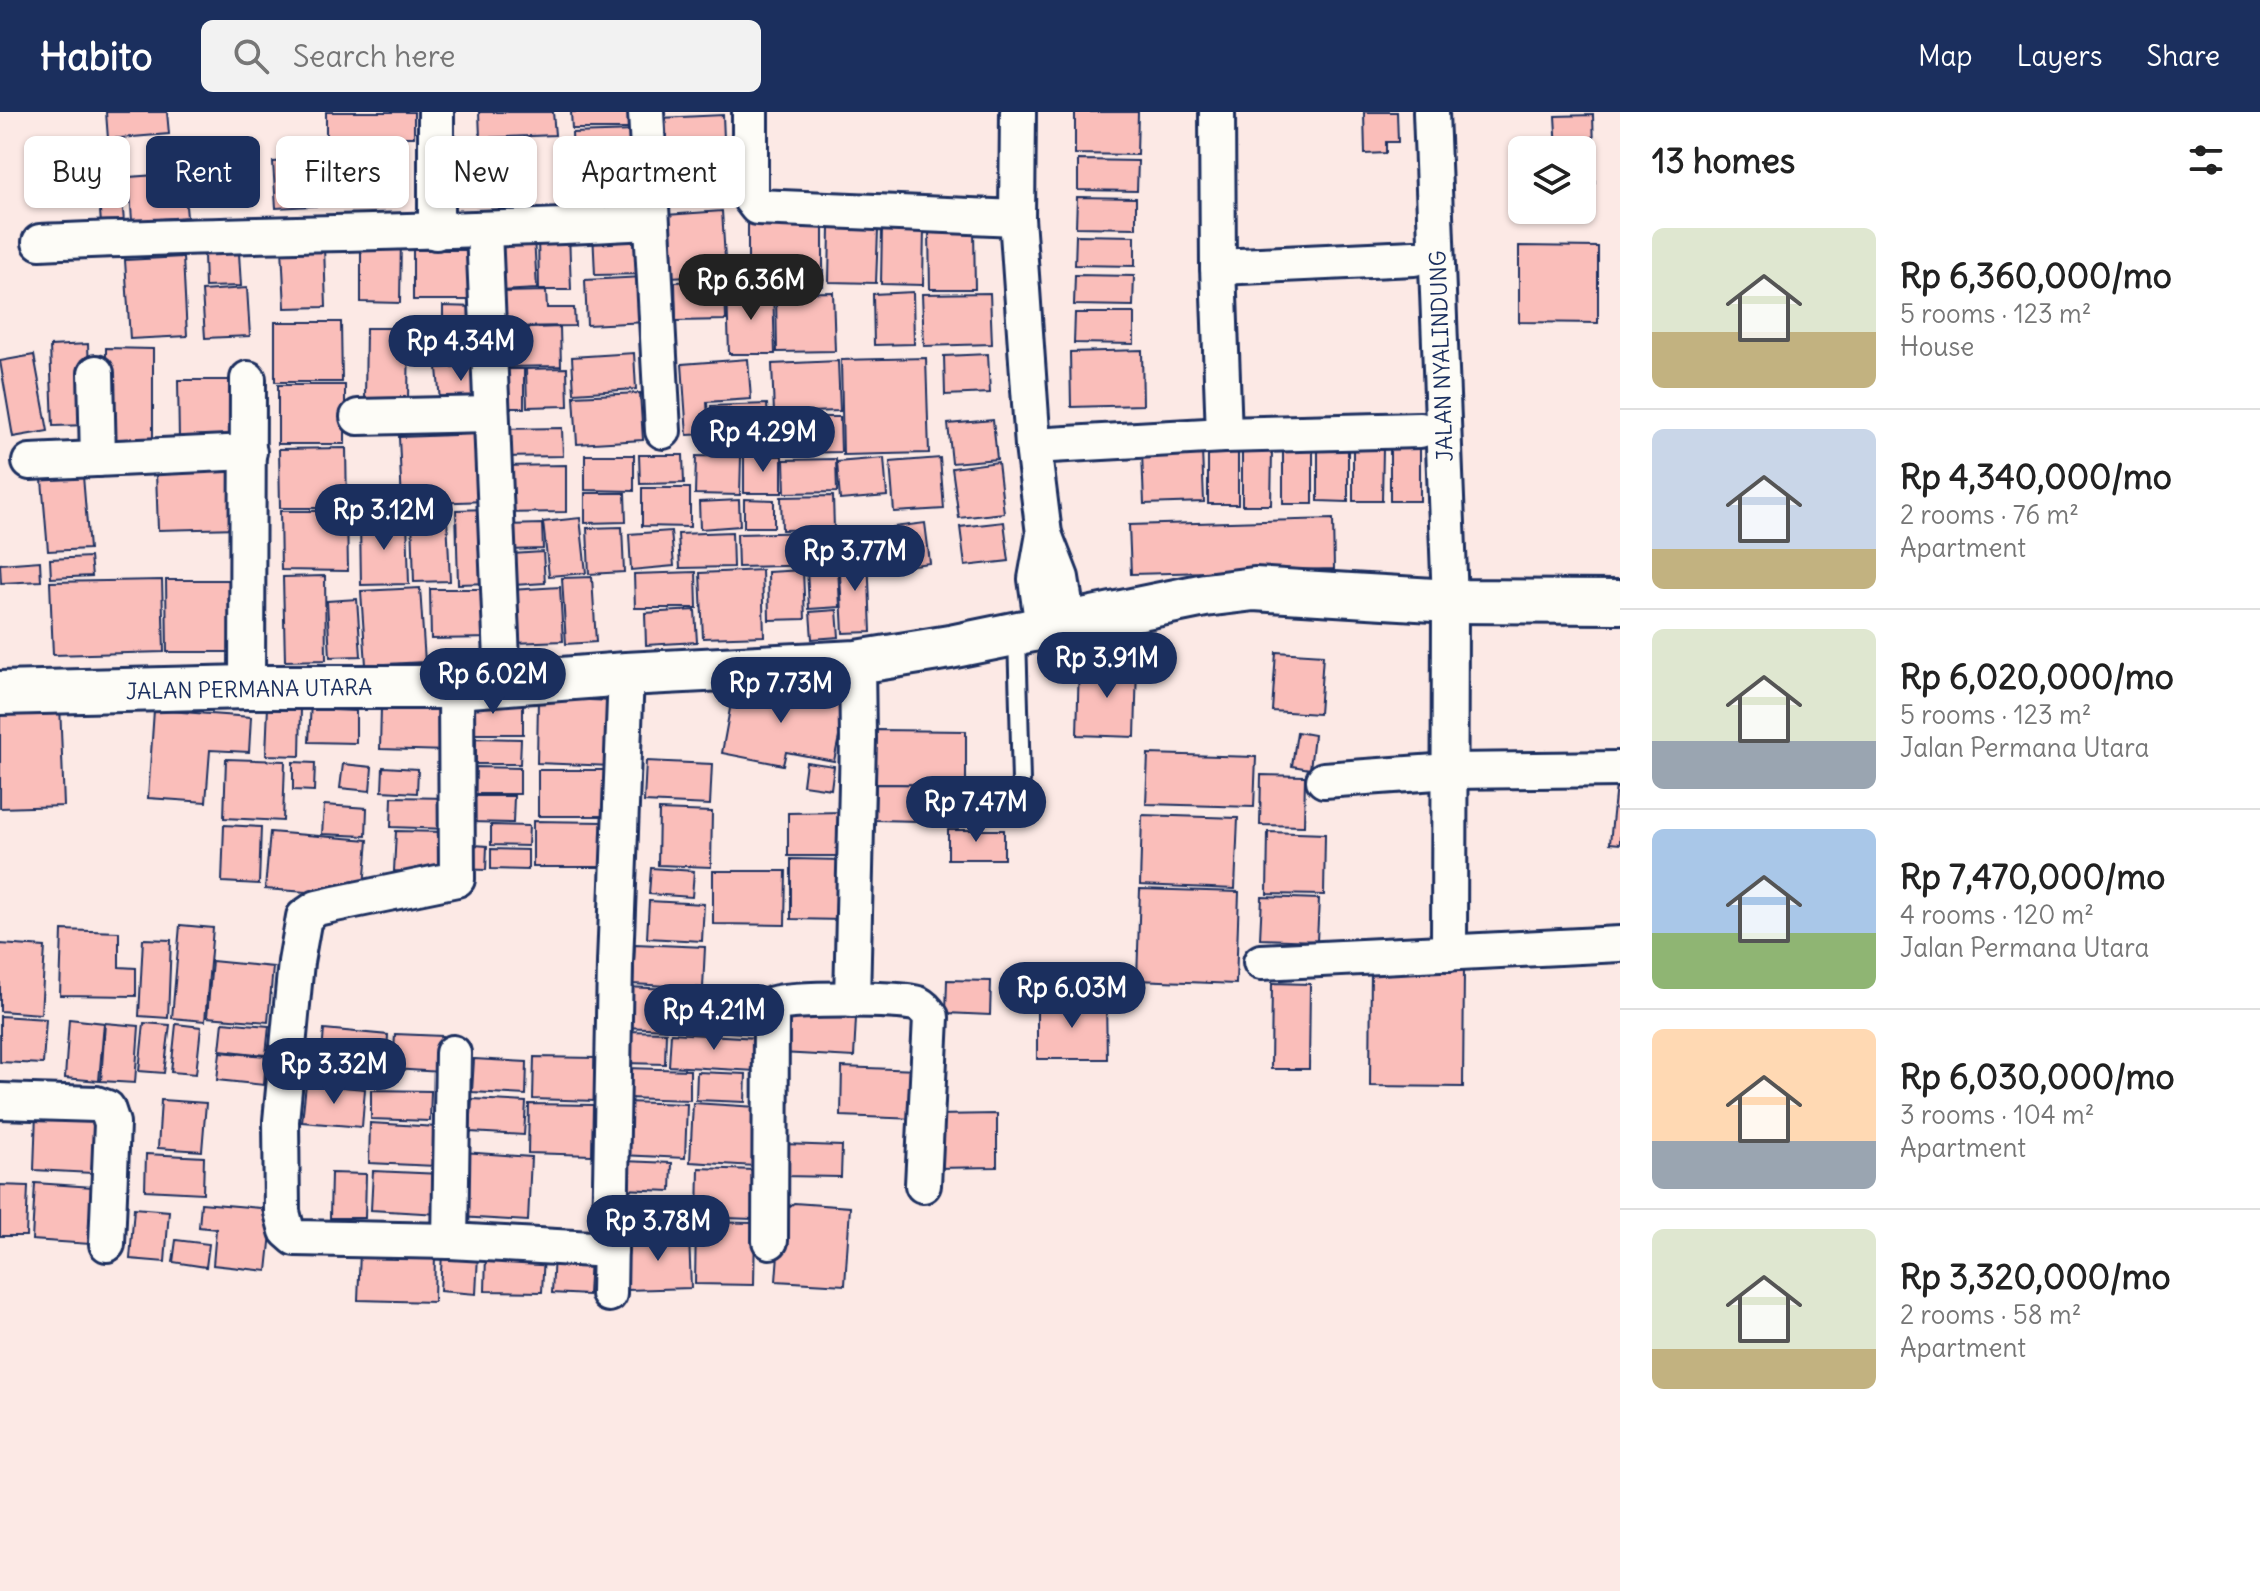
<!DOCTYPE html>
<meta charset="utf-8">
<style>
body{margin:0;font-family:Delius,sans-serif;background:#f2f2f2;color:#222;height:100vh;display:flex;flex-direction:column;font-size:30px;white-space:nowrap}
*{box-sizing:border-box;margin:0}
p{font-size:26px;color:#767676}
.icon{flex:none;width:44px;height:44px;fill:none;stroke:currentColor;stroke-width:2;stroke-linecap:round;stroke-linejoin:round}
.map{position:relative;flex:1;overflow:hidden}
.drawer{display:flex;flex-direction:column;background:#fff;width:640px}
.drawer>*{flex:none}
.banner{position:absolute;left:24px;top:24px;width:760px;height:72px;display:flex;gap:16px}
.fabs{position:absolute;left:1508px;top:24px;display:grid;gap:16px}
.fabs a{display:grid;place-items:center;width:88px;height:88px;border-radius:12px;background:#fff;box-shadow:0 2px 6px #0004;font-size:40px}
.price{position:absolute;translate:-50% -68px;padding:0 18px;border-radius:28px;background:#1b2f5e;color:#fff;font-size:26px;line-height:52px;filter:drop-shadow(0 2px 4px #0008)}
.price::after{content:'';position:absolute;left:50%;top:48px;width:24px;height:18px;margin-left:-12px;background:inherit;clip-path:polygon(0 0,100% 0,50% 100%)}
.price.selected{background:#222;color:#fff}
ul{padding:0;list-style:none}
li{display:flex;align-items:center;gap:24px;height:200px;padding:0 32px}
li+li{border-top:2px solid #e0e0e0}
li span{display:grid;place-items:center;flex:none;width:224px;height:160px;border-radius:12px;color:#555}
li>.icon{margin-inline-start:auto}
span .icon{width:96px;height:96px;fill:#fffc;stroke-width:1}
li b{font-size:34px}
h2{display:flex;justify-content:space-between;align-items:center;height:96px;padding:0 32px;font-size:34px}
.pill{padding:0 28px;border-radius:12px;background:#fff;box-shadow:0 2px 6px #0004;font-size:28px;line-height:72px}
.pill.selected{background:#1b2f5e;color:#fff}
header{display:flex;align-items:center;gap:48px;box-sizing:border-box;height:112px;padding:0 40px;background:#1b2f5e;color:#fff}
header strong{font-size:38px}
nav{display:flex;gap:44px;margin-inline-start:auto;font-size:28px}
.search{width:560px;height:72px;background:#f2f2f2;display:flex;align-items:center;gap:20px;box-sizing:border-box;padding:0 28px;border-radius:12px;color:#767676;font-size:30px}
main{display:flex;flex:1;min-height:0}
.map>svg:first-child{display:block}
.building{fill:#fabeba;stroke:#1b2f5e;stroke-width:2}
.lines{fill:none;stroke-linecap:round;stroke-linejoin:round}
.service-casing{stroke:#1b2f5e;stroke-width:22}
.minor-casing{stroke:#1b2f5e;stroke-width:40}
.tertiary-casing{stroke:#1b2f5e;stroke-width:48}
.service{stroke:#fdfcf7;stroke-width:16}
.minor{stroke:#fdfcf7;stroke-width:34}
.tertiary{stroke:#fdfcf7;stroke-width:42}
.labels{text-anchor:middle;stroke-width:6;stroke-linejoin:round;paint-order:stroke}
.street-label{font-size:22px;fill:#1b2f5e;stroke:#fdfcf7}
</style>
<header>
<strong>Habito</strong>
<div class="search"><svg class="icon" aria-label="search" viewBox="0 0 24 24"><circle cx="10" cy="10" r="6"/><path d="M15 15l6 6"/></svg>Search here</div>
<nav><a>Map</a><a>Layers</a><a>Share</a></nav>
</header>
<main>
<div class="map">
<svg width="1620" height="1479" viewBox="0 0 1620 1479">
<rect width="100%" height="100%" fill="#fce9e5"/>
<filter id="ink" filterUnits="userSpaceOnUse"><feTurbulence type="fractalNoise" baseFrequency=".0125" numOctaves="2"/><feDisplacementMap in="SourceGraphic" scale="16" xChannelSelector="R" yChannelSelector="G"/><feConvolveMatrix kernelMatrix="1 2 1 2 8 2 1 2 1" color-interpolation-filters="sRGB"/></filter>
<g filter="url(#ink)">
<!-- building -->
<g class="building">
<polygon points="106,0 167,0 169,22 108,27"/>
<rect x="326" y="0" width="88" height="25"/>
<polygon points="479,0 553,0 555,23 480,26"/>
<polygon points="571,0 633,0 633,17 572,17"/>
<polygon points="1075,0 1138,0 1137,43 1075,42"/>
<polygon points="1364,0 1397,0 1398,30 1386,30 1386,41 1365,42"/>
<polygon points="723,3 726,74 662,76 660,6"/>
<polygon points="1593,3 1595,71 1582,71 1582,38 1557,38 1555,4"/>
<polygon points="636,19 638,89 575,91 572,21"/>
<polygon points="252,30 255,91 210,92 208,32"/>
<polygon points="326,47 330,93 276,96 273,50"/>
<polygon points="1078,48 1138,49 1137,79 1078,78"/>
<polygon points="120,57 124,111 101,112 97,58"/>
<polygon points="183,61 187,105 132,109 129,65"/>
<polygon points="1077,85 1136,86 1136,116 1076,115"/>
<polygon points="722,99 726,162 670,165 666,103"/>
<polygon points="748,105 823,106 823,174 748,173"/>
<polygon points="882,115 924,115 923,173 881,172"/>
<polygon points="830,116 878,118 876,171 829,170"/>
<polygon points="643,117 645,162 595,163 593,119"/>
<polygon points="929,118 974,118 975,177 930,177"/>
<polygon points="569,120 571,178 539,178 538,121"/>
<polygon points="1076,123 1135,124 1135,154 1075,153"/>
<polygon points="361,125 401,126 400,191 361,190"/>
<polygon points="534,125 537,177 501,179 498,127"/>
<polygon points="324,134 326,195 285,196 282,136"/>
<polygon points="1519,134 1598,135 1598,211 1519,210"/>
<rect x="413" y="138" width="63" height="50"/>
<polygon points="239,141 241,174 205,175 204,142"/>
<polygon points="183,145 187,224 130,227 125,148"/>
<polygon points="1075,163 1134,164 1133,194 1074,193"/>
<polygon points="644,165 647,210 587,213 585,168"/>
<polygon points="725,168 726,208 676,209 675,170"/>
<polygon points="247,176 250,224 205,226 202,179"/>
<polygon points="773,177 775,242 729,242 727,178"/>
<polygon points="546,179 547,196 574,196 575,214 503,215 502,180"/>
<polygon points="833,180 835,239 777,240 776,181"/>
<polygon points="913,180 914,232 874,233 873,182"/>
<polygon points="990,181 992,232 924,234 922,182"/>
<polygon points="443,194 477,195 478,249 443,249"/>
<polygon points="1075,201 1134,201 1134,232 1074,231"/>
<polygon points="275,210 341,210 342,270 275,270"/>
<polygon points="560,215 561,254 503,255 502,217"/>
<polygon points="366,216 409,216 408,289 365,288"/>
<polygon points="88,232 91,313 53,314 50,234"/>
<polygon points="106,236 153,237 153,332 106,332"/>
<polygon points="1142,238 1143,293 1071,295 1070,240"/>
<polygon points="634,241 636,277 574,281 572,245"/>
<polygon points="988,242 990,281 945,283 944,244"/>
<polygon points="34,243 48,319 13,325 0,249"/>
<polygon points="926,246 929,341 843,343 841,248"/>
<polygon points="748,247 751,287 707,290 709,322 687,323 682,252"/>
<polygon points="838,249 840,299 774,301 772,252"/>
<polygon points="482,253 485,287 440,289 437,256"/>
<polygon points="567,256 568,294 527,295 526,257"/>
<polygon points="498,257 524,257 524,296 499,296"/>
<polygon points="178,268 238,268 239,327 179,328"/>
<rect x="278" y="273" width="67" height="59"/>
<polygon points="640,281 643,328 577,332 574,284"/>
<polygon points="767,292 768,307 791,307 792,335 713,338 711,294"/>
<polygon points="793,305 840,305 841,340 794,341"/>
<polygon points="993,308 997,347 952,351 948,312"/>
<polygon points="562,316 563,344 501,345 500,317"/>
<polygon points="483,322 486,389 402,392 399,325"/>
<polygon points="1353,335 1383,336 1382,389 1353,389"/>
<polygon points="346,336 347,396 280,396 279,337"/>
<polygon points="1318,336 1348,336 1348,390 1318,389"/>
<rect x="1390" y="336" width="30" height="53"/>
<polygon points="1202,338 1204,390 1144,392 1142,340"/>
<rect x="1208" y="338" width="30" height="54"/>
<rect x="1283" y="338" width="30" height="54"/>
<polygon points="1242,339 1272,339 1271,393 1242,393"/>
<polygon points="585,343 634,343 634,379 585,378"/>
<polygon points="639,343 683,343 684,371 640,372"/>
<polygon points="696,344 741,345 740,383 695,382"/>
<rect x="744" y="344" width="38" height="37"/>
<polygon points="884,346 887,384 840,388 837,350"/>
<polygon points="940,346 944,397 894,400 890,350"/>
<polygon points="836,347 837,380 785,381 784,348"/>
<polygon points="998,350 1004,401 959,406 952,356"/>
<polygon points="566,353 566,400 500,401 499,354"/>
<polygon points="237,358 239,416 158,418 156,360"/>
<polygon points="83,364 89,437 48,439 42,368"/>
<polygon points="642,376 690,376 690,415 642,414"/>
<polygon points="585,381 625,381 626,410 585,411"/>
<polygon points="833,384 834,417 782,418 781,385"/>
<polygon points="744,387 774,388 774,415 744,415"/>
<polygon points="739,388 740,414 700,417 699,390"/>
<polygon points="488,397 491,471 458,472 456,398"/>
<polygon points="280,399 347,399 348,459 281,458"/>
<polygon points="447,405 450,469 414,470 412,406"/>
<polygon points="580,406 586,461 549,464 543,410"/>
<polygon points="1333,407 1334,457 1131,462 1129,413"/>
<polygon points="360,408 407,408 409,472 361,473"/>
<polygon points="1004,410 1009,449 965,454 960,415"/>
<polygon points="925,411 930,451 898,455 893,415"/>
<polygon points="542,412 543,437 507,438 506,413"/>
<polygon points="622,415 624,460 589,462 587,416"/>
<polygon points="671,419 674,454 631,458 629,422"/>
<polygon points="732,420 733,455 680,456 678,422"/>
<polygon points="820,420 821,453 738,455 737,422"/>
<polygon points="543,440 545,471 514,473 512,442"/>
<polygon points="868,441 871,520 843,521 839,443"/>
<polygon points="90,445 92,464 51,466 50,447"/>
<polygon points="40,449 41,469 1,471 0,452"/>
<polygon points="838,454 840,495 809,497 807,456"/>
<polygon points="762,458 764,524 703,526 700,461"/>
<polygon points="803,458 805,507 769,508 768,460"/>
<polygon points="696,460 697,496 635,496 634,462"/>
<polygon points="325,464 326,548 285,549 283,465"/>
<polygon points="592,465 596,530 566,532 562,466"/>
<polygon points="162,468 164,540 53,543 50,470"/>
<polygon points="166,468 236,468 236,540 167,540"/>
<polygon points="560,475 563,529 514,531 510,478"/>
<polygon points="420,476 425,550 366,553 361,479"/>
<polygon points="430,477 493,477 493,526 431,527"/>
<polygon points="357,487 361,544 330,545 327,489"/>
<polygon points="695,498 697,530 646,533 645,501"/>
<polygon points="837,498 839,525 812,527 810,500"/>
<polygon points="1276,540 1323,543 1319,602 1272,599"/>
<polygon points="1079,551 1137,553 1135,625 1077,623"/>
<polygon points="735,569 846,591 834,649 786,640 783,653 722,641"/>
<rect x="463" y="586" width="60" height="36"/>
<polygon points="538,586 615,589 613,654 537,651"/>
<polygon points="311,589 333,590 332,598 356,599 356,631 309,630"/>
<polygon points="60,592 64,694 0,696 0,594"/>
<polygon points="268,594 301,595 300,644 266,643"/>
<polygon points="381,595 449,596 448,639 380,637"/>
<polygon points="154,598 251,605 249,640 210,638 206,690 148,686"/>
<polygon points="876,618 966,619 966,673 876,672"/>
<polygon points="1297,620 1314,623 1310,657 1292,654"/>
<polygon points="476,626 521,627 520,652 476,652"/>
<polygon points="1148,642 1256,645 1254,695 1146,692"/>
<polygon points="226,647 285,649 283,709 224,706"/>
<polygon points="646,649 712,652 710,693 644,690"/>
<polygon points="293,650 315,651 314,679 293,678"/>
<polygon points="806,650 834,654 831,677 803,673"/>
<polygon points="343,652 372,655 370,679 340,676"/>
<polygon points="383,655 418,657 417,681 382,679"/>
<polygon points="476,655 520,656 520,682 475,682"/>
<polygon points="538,658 609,658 608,704 538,704"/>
<polygon points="1261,663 1305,664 1304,714 1260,713"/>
<polygon points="876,672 966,673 965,710 875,708"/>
<polygon points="1616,673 1620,673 1620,732 1610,731"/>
<polygon points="469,684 514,684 513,711 469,710"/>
<polygon points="392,685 449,686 448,717 391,715"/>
<polygon points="324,693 367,696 366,724 322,722"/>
<polygon points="659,698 712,700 711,755 658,753"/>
<polygon points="844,700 844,744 788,744 788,701"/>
<polygon points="1142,703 1238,706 1235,777 1140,773"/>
<polygon points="533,709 604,710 604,755 533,755"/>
<polygon points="224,713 261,715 259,772 222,770"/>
<polygon points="491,713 529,714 528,734 491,733"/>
<rect x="948" y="718" width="56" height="29"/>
<polygon points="396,719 444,720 443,761 394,759"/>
<polygon points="270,720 368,728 364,775 350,783 265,777"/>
<polygon points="1268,720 1325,722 1324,783 1267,782"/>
<polygon points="461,732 487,734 486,758 460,757"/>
<polygon points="491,737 528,738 528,758 491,757"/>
<polygon points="791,747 844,748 843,808 791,807"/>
<polygon points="651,756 694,759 692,785 649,782"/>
<polygon points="713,759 786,759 785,813 713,812"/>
<polygon points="1140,777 1239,780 1236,872 1137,868"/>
<polygon points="1262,785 1319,787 1317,829 1260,827"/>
<polygon points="649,789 704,792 702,829 647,826"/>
<polygon points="180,813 213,816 205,909 172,906"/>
<polygon points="62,818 119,820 119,855 136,856 136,884 60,883"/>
<polygon points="143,827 171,828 168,906 139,904"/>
<polygon points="0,832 45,835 41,902 0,899"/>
<polygon points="635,832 705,835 703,876 633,872"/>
<polygon points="212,849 273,855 268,910 207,905"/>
<polygon points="1371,855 1464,856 1463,975 1370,974"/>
<polygon points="947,868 991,869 990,903 946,901"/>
<polygon points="1272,871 1310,872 1309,957 1271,957"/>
<polygon points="625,875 695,878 694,918 623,915"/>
<polygon points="698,878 763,882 760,922 696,918"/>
<polygon points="1037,888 1106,888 1107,947 1037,947"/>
<polygon points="783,902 856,906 854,945 781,941"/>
<polygon points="0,904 46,907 43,952 0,950"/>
<polygon points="69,907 104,911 99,969 65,966"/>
<polygon points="223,910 269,914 266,943 220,938"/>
<polygon points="105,911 139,914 135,971 101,969"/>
<polygon points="144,911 170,913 164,961 139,959"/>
<polygon points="176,912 201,915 196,962 171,960"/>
<polygon points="324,917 388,923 385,974 320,968"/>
<polygon points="625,919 666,920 665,952 624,951"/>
<polygon points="671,921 758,926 756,959 669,954"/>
<polygon points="395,922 443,924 441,960 393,957"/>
<polygon points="220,940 266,944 264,973 217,968"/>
<polygon points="534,945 597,946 596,989 533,987"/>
<polygon points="474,947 527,950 526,983 472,980"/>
<polygon points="842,955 917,958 916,1007 841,1004"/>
<polygon points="626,956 690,958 690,988 625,986"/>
<polygon points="697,960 746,962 745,990 696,988"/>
<polygon points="306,972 365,977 362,1015 302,1010"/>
<polygon points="371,978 431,979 430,1009 371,1007"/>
<polygon points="472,987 526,990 524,1023 470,1020"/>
<polygon points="161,988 206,991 202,1039 158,1036"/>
<polygon points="623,990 687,992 685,1046 621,1043"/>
<polygon points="693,991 757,995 755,1054 690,1050"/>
<polygon points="529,992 593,993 592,1043 528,1041"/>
<polygon points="36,1000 95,1004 92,1061 34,1058"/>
<polygon points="997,1002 997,1055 935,1056 935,1003"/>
<polygon points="370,1011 437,1015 436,1054 369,1051"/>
<polygon points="782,1032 842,1034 841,1065 781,1064"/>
<polygon points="463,1040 531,1045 528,1109 459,1105"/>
<polygon points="146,1042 204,1045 203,1081 145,1078"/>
<polygon points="623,1049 672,1051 671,1079 622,1077"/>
<polygon points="699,1056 754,1058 753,1107 698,1105"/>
<polygon points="373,1059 441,1062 439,1102 371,1098"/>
<polygon points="331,1061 366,1062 365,1106 330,1106"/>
<polygon points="35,1071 93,1075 90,1132 32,1128"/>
<polygon points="0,1073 28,1074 26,1124 0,1124"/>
<polygon points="201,1091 261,1096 271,1121 267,1159 213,1153 216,1117 199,1115"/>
<polygon points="794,1091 850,1095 845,1173 776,1169 781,1101"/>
<polygon points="134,1096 169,1099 165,1150 130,1147"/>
<polygon points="696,1110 755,1111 754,1173 695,1172"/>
<polygon points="689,1124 691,1176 626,1178 625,1125"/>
<polygon points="176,1128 209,1132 206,1155 173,1150"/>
<polygon points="360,1140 435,1142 434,1190 358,1188"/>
<polygon points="442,1141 478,1143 476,1182 440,1179"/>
<polygon points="486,1142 544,1143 542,1180 485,1179"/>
<polygon points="554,1142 590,1144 588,1183 552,1181"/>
</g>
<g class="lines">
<!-- service casing -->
<g class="service-casing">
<polyline id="service" points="1017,523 1021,669"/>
</g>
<!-- minor casing -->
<g class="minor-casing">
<g id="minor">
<polyline points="436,0 436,120"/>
<polyline points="646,0 663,319"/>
<polyline points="750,0 750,86 757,95 1017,106"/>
<polyline points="1018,0 1017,106 1033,334 1044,422 1061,466 1068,510"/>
<polyline points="1217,0 1218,155 1224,323"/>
<polyline points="1431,0 1450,489 1449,841"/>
<polyline points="484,119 503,572"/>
<path d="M40,130C244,121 448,121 651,110"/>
<polyline points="1218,155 1414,146"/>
<polyline points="96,261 98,347"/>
<polyline points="358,305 490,302"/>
<polyline points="1033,334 1224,323 1420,318"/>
<polyline points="30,350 249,340"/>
<polyline points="1043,515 1036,467 1044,422"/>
<polyline points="247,575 248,267"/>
<polyline points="456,575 457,767 335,792 317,796 304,805 296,850 281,1009 282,1100 287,1119 295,1126 450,1129 610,1138"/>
<polyline points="1324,668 1450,659 1620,657"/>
<polyline points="1261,850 1620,832"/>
<polyline points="852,888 858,627 857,550"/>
<polyline points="0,989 96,992 107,996 112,1011 107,1132"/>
<polyline points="450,1129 453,941"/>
<path d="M770,1129L771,902L774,892C792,886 899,886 918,892C924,895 927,899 931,905L923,1073"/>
<polyline points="609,1182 615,851 626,562"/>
</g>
</g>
<!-- tertiary casing -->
<g class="tertiary-casing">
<polyline id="tertiary" points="0,581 247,575 456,575 626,562 857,550 950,535 1205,483 1254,477 1450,489 1620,490"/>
</g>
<!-- service -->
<use href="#service" class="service"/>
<!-- minor -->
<use href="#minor" class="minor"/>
<!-- tertiary -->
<use href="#tertiary" class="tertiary"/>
</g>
</g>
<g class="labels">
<!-- street labels -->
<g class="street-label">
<text transform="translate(1441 244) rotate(-92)" y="8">JALAN NYALINDUNG</text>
<text transform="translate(249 577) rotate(-1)" y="8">JALAN PERMANA UTARA</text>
</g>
</g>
</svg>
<div class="fabs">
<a><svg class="icon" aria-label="layers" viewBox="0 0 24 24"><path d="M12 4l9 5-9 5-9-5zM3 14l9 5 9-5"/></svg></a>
</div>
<b class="price selected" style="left:751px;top:210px">Rp 6.36M</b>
<b class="price" style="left:461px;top:271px">Rp 4.34M</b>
<b class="price" style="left:763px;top:362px">Rp 4.29M</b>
<b class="price" style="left:384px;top:440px">Rp 3.12M</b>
<b class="price" style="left:855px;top:481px">Rp 3.77M</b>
<b class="price" style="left:1107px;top:588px">Rp 3.91M</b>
<b class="price" style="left:493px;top:604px">Rp 6.02M</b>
<b class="price" style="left:781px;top:613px">Rp 7.73M</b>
<b class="price" style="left:976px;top:732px">Rp 7.47M</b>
<b class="price" style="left:1072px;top:918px">Rp 6.03M</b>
<b class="price" style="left:714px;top:940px">Rp 4.21M</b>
<b class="price" style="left:334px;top:994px">Rp 3.32M</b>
<b class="price" style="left:658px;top:1151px">Rp 3.78M</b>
<div class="banner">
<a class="pill">Buy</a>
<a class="pill selected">Rent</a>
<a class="pill">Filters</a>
<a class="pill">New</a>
<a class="pill">Apartment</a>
</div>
</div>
<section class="drawer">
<h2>13 homes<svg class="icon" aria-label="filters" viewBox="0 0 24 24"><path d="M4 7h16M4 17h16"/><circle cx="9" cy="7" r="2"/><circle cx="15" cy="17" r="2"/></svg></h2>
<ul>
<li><span style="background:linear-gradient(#dfe7d0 65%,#c2b280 0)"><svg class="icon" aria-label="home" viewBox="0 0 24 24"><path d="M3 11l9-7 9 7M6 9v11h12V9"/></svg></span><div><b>Rp 6,360,000/mo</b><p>5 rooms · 123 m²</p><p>House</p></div></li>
<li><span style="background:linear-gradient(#c9d6e8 75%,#c2b280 0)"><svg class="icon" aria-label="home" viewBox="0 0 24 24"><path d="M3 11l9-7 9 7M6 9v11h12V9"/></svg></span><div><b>Rp 4,340,000/mo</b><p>2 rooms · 76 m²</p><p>Apartment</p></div></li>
<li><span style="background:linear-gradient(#dfe7d0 70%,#9aa5b1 0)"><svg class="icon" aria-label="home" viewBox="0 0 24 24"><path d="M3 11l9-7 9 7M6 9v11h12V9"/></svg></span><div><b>Rp 6,020,000/mo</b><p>5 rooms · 123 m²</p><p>Jalan Permana Utara</p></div></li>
<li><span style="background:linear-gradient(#a9c7e8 65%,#8fb573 0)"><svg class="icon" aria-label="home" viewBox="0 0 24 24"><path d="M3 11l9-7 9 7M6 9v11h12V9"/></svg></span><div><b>Rp 7,470,000/mo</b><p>4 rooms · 120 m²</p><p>Jalan Permana Utara</p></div></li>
<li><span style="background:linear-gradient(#ffd9b3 70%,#9aa5b1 0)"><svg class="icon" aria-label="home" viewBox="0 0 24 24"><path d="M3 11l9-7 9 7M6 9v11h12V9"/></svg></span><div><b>Rp 6,030,000/mo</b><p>3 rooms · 104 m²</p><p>Apartment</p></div></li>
<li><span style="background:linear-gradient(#dfe7d0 75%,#c2b280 0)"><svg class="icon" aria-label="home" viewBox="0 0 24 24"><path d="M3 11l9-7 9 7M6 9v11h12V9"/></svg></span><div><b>Rp 3,320,000/mo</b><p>2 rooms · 58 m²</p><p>Apartment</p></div></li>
</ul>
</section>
</main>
